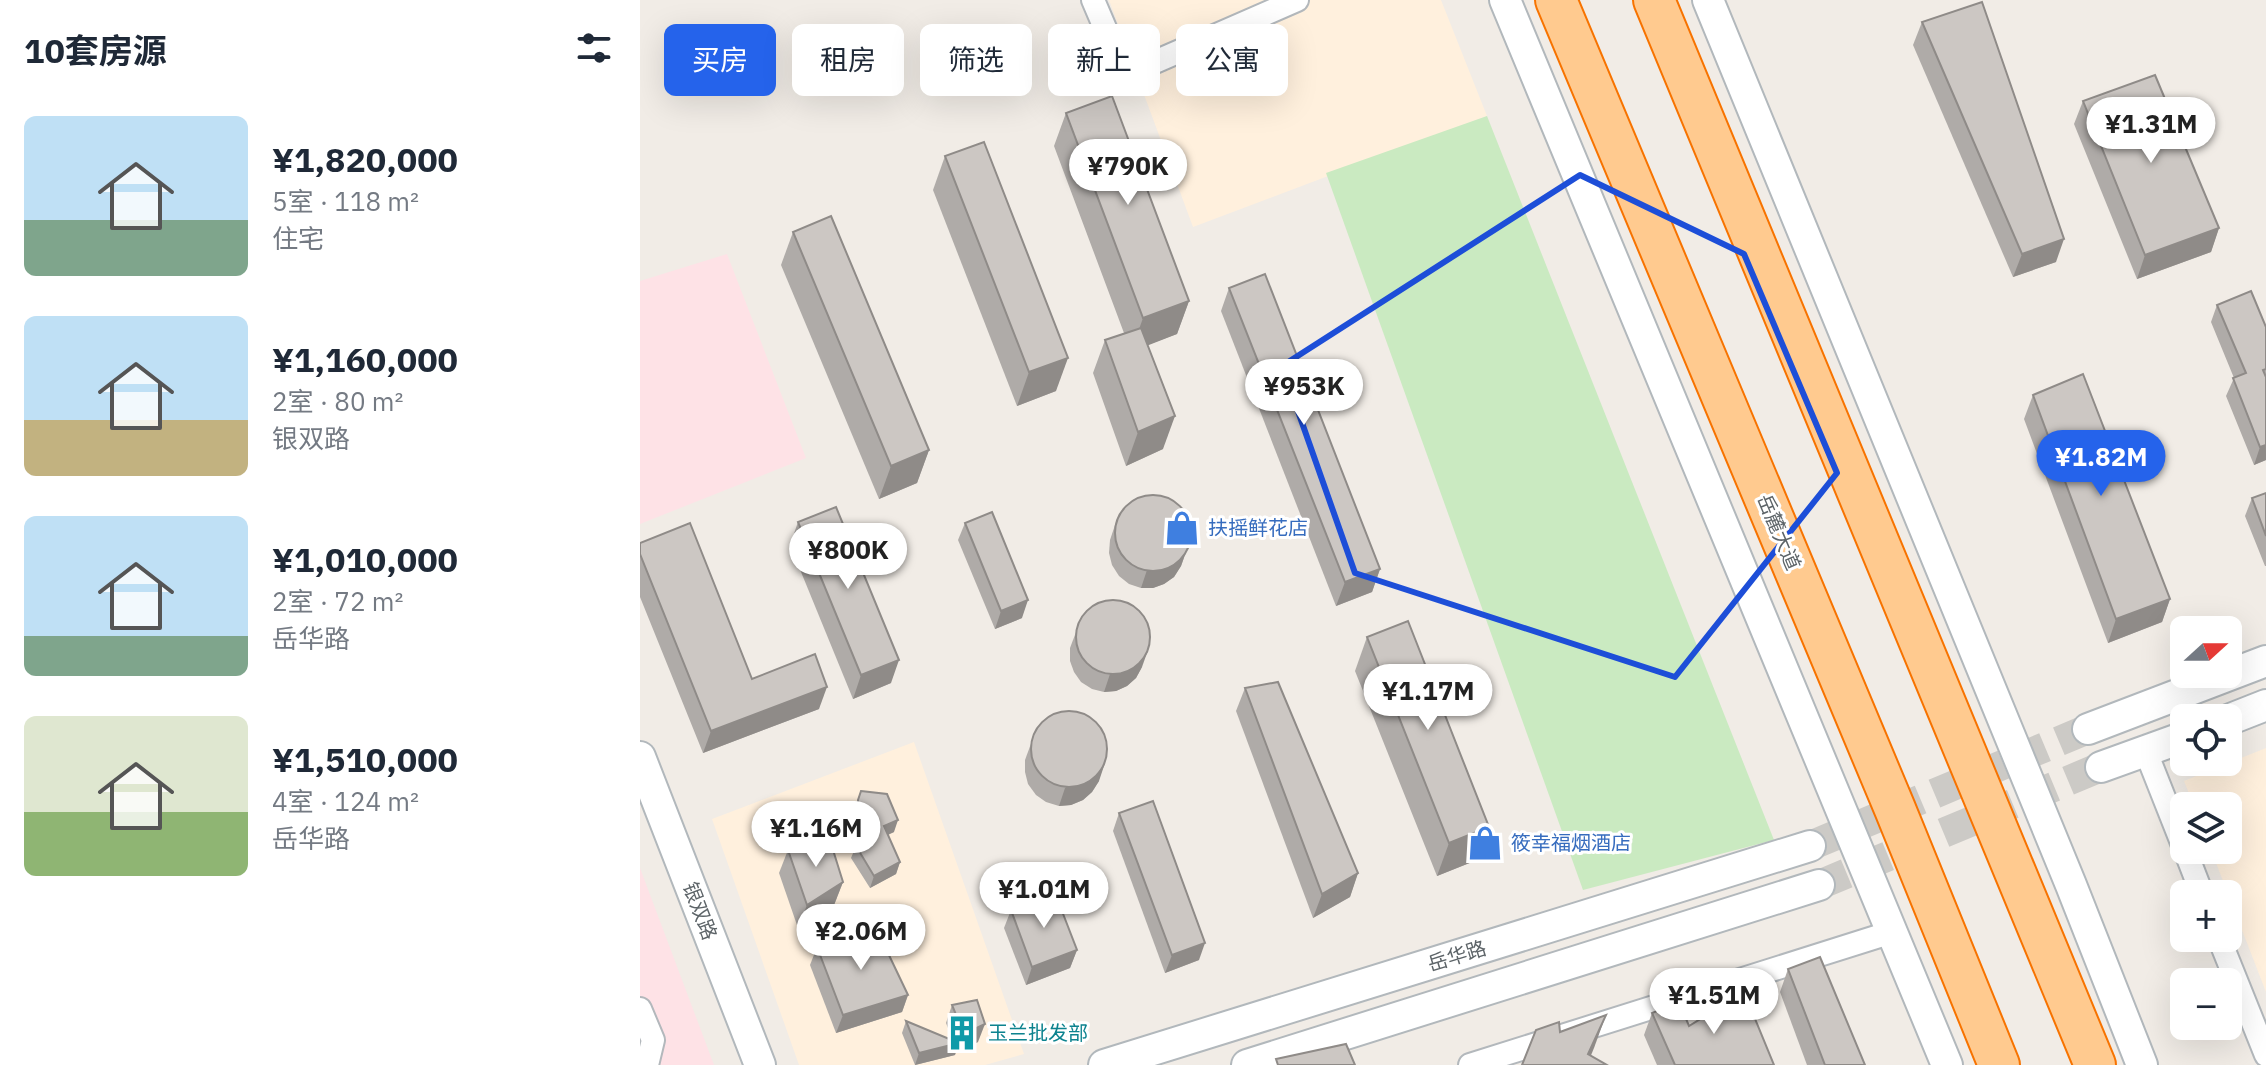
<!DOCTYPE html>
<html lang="zh">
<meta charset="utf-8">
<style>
body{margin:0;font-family:"IBM Plex Sans","Noto Sans SC",sans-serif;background:#f2f2f3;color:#1f2937;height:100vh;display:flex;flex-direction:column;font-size:30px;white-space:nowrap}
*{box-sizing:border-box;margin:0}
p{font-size:26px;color:#747a83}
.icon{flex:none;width:44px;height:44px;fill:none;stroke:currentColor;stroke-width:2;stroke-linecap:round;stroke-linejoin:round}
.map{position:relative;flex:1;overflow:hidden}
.panel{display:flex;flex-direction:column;background:#fff;width:640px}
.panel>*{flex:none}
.guide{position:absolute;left:24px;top:24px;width:760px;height:72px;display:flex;gap:16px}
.needle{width:52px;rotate:69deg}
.buttons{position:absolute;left:1530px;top:616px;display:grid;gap:16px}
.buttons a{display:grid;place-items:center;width:72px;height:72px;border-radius:12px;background:#fff;box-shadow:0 8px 32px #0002;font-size:40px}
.price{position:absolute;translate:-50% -68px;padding:0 18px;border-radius:28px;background:#fff;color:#222;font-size:26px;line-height:52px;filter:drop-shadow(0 2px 4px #0008)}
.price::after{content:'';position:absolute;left:50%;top:48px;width:24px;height:18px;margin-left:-12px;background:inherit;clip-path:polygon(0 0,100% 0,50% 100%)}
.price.selected{background:#2563eb;color:#fff}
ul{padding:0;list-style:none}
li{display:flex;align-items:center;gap:24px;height:200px;padding:0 24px}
li span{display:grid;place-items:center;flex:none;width:224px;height:160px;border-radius:12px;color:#555}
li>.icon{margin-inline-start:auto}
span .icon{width:96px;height:96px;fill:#fffc;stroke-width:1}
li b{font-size:34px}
h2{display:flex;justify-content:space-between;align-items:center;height:96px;padding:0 24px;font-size:34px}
.pill{padding:0 28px;border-radius:12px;background:#fff;box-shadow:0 8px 32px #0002;font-size:28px;line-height:72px}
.pill.selected{background:#2563eb;color:#fff}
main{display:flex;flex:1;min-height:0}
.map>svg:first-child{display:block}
.commercial{fill:#fff0dd}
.medical{fill:#fee2e6}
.green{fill:#caeac1}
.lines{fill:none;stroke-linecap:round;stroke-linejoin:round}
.secondary-tunnel{stroke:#cccac6;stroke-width:30;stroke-dasharray:30 15;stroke-linecap:butt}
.street-casing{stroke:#b3b8bc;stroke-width:26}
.secondary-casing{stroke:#b2b8bc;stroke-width:34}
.highway-casing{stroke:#f77300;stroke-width:44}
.street{stroke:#fff;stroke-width:22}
.secondary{stroke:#fff;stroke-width:30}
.highway{stroke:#ffca8f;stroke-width:40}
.wall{fill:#afaba8}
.shaded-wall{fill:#8f8b88}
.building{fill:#ccc7c3;stroke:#8f8b88;stroke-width:2}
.marked{fill:none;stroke:#1d4ed8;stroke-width:6;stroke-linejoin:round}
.labels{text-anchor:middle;stroke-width:6;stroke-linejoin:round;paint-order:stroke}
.shop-label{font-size:20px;fill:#366cbe;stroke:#fff;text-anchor:start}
.street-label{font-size:20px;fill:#5d6468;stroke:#fff}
.culture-label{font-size:20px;fill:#0d838f;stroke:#fff;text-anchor:start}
</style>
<main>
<section class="panel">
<h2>10套房源<svg class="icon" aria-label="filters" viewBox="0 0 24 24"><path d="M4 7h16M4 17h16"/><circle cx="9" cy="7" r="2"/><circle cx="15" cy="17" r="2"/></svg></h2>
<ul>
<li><span style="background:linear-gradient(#bfe0f5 65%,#7fa58c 0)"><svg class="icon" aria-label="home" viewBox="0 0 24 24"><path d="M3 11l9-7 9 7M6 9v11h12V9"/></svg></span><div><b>¥1,820,000</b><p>5室 · 118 m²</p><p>住宅</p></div></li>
<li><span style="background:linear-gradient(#bfe0f5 65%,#c2b280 0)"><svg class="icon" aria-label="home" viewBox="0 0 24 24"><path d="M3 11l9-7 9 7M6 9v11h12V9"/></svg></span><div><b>¥1,160,000</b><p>2室 · 80 m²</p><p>银双路</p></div></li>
<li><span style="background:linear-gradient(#bfe0f5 75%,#7fa58c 0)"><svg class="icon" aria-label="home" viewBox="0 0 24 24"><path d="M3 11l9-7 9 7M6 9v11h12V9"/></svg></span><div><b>¥1,010,000</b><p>2室 · 72 m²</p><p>岳华路</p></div></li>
<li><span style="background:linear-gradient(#dfe7d0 60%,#8fb573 0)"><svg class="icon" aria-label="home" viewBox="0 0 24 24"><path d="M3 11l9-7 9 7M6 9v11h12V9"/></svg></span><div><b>¥1,510,000</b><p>4室 · 124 m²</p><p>岳华路</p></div></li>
</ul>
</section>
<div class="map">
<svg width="1626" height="1065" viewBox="0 0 1626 1065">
<rect width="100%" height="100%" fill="#f1ece6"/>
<!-- commercial -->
<g class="commercial">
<polygon points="469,0 801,0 847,116 553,227"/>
<polygon points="274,742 384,1054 345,1065 159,1065 72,819"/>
<polygon points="1626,748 1626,992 1571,850 1588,850 1588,806 1554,806 1544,781"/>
</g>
<!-- medical -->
<g class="medical">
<polygon points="87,254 166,458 0,524 0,281"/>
<polygon points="0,868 74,1065 0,1065"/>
</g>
<!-- green -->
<polygon class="green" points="847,116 1134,840 943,890 686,173"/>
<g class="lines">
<!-- secondary-tunnel -->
<g class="secondary-tunnel">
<polyline points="1170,846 1448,729"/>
<polyline points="1179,885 1461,767"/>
</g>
<!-- street casing -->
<g class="street-casing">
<g id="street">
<polyline points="453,0 485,75 657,0"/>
<polyline points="1506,752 1544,848"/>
<polyline points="1545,850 1562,894"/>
<polyline points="1579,938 1626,1055"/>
<polyline points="0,1009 13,1040 7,1065"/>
<polyline points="830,1065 1252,932"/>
</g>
</g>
<!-- secondary casing -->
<g class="secondary-casing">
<g id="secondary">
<polyline points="865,0 1307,1065"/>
<polyline points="1068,0 1431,885 1502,1065"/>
<polyline points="1588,720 1626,705"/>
<polyline points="1448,729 1626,661"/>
<polyline points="0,757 120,1065"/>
<polyline points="1461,767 1544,737"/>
<polyline points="464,1065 1170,846"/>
<polyline points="607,1065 1179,885"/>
</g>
</g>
<!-- highway casing -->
<g class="highway-casing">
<g id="highway">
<polyline points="916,0 1255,809 1359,1065"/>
<polyline points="1014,0 1455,1065"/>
</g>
</g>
<!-- street -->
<use href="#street" class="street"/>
<!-- secondary -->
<use href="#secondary" class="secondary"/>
<!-- highway -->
<use href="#highway" class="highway"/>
</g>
<!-- wall -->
<g class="wall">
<polygon points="1282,22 1416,262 1373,277 1273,45"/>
<polygon points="1443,101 1579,228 1571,252 1497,279 1434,124"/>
<polygon points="426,113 549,301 537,334 507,345 523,449 486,466 453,373 465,340 484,333 414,146"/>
<polygon points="305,156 416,391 377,406 293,190"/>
<polygon points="153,232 289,450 277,483 239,499 141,265"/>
<polygon points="589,288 740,569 732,592 696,606 581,311"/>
<polygon points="1577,305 1626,327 1626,460 1614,465 1586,396 1594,378 1571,322"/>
<polygon points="1393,395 1530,599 1522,622 1468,643 1384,419"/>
<polygon points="1626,493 1626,566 1625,566 1605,516 1612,498"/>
<polygon points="158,522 251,683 213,699 150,545"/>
<polygon points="476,522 547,549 541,566 534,577 524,584 513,588 501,588 489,584 479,576 472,565 469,553 470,540"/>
<polygon points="325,523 382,618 355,629 318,540"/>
<polygon points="0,543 112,679 179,709 63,753 0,597"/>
<polygon points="441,619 502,667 496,678 487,686 476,691 464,692 452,689 441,682 434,672 430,661 430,648"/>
<polygon points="727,637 837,860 797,876 715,671"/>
<polygon points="605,688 718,873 710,897 673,918 596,711"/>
<polygon points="396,730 459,781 452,792 443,800 431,805 419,806 406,802 396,795 388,784 385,772 385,760"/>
<polygon points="221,791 254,832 248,835 260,862 256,874 230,888 211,858 216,846 225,842 220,835 215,821 214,812"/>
<polygon points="479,813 559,960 525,973 473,831"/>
<polygon points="148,850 203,882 194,905 158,928 139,873"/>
<polygon points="371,910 437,950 430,968 386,985 364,928"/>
<polygon points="177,947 268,995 262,1012 196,1033 170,965"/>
<polygon points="1148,969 1225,1065 1167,1065 1140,992"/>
<polygon points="312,1005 338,1042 317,1052 316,1050 315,1055 275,1065 262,1033 266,1021 313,1041 306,1023"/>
<polygon points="1012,1013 1049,1026 1134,1065 1017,1065 1004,1035"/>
</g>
<!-- shaded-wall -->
<g class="shaded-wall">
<polygon points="1579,228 1571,252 1497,279 1505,255"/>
<polygon points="1424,239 1416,262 1373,277 1382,254"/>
<polygon points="549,301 537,334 491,352 503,318"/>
<polygon points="428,358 416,391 377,406 389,372"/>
<polygon points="535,416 523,449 486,466 498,432"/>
<polygon points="1626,445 1626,460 1614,465 1620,447"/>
<polygon points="289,450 277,483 239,499 251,466"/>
<polygon points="547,549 541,566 534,577 524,584 513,588 501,588 507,570"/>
<polygon points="740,569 732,592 696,606 705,582"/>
<polygon points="1530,599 1522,622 1468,643 1476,619"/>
<polygon points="388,600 382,618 355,629 361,611"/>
<polygon points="508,650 502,667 496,678 487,686 476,691 464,692 470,674"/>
<polygon points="259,660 251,683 213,699 221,675"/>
<polygon points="187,687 179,709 63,753 71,731"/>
<polygon points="465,763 459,781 452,792 443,800 431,805 419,806 425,788"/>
<polygon points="258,820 254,832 240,838 244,826"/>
<polygon points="849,827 837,860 797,876 809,843"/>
<polygon points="260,862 256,874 230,888 234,876"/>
<polygon points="718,873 710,897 673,918 682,894"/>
<polygon points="203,882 194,905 158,928 167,905"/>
<polygon points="565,943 559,960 525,973 532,955"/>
<polygon points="437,950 430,968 386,985 392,967"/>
<polygon points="268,995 262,1012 196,1033 203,1015"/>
<polygon points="966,1015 954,1048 947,1065 948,1054"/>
<polygon points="345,1024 338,1042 317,1052 324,1034"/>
<polygon points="319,1043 315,1055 275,1065 279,1053"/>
</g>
<!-- building -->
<g class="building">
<polygon points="1342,2 1424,239 1382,254 1282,22"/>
<polygon points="1515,75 1579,228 1505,255 1443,101"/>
<polygon points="472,96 549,301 503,318 426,113"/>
<polygon points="344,142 428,358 389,372 305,156"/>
<polygon points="191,216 289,450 251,466 153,232"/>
<polygon points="625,274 740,569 705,582 589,288"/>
<polygon points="1611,291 1626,327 1626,369 1623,370 1626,377 1626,445 1620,447 1593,378 1606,373 1577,305"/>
<polygon points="501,328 535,416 498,432 465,340"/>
<polygon points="1443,374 1530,599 1476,619 1393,395"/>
<polygon points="1626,493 1626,536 1612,498"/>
<circle cx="513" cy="533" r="38"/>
<polygon points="196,507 259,660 221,675 158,522"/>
<polygon points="352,512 388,600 361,611 325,523"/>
<polygon points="50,523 112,679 175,654 187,687 71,731 0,554 0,543"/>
<circle cx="473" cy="637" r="37"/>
<polygon points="768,621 849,827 809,843 727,637"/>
<polygon points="638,682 718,873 682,894 605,688"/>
<circle cx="429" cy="749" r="38"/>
<polygon points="221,791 247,794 258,820 244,826 260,862 234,876 216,846 235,837 225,823 219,809 218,800"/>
<polygon points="513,801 565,943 532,955 479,813"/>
<polygon points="189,837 203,882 167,905 148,850"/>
<polygon points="415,893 437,950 392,967 371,910"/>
<polygon points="237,930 268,995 203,1015 177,947"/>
<polygon points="1180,957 1225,1065 1185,1065 1148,969"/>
<polygon points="1104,992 1134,1065 1035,1065 1012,1013 1039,1002 1049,1026"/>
<polygon points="337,1000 345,1024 324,1034 312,1005"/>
<polygon points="966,1015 948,1054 967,1065 882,1065 896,1030 919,1022 920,1032"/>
<polygon points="266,1021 319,1043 279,1053"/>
<polygon points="706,1044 715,1065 638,1065 636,1059"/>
</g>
<!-- marked area -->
<path class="marked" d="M940,175L1104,254L1197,473L1035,677L715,573L642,366Z"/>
<!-- icons -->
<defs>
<g id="shop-bare" transform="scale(2.76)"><path d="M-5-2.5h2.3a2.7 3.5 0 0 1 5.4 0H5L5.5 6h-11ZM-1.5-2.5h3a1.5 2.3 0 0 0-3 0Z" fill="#3f7fe0" stroke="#fff" stroke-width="2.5" paint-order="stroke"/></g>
<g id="building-bare" transform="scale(2.76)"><path d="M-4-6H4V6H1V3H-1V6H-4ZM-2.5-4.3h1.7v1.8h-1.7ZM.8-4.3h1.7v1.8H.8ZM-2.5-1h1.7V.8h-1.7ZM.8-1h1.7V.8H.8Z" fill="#0f9aa8" stroke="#fff" stroke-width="2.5" paint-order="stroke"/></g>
</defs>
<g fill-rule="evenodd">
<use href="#shop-bare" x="542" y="528"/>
<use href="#shop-bare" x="845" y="843"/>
<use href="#building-bare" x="322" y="1033"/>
</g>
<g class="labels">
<!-- shop labels -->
<g class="shop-label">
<text x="568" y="535">扶摇鲜花店</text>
<text x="871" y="850">筱幸福烟酒店</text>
</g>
<!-- street labels -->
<g class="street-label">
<text transform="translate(1139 532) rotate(67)" y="7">岳麓大道</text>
<text transform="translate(60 911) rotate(69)" y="7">银双路</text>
<text transform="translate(817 956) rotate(-17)" y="7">岳华路</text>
</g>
<!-- culture labels -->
<g class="culture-label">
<text x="348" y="1040">玉兰批发部</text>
</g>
</g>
</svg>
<div class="buttons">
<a><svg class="needle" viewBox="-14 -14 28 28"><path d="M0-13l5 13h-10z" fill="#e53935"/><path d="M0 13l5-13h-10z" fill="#747a83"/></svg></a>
<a><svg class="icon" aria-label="locate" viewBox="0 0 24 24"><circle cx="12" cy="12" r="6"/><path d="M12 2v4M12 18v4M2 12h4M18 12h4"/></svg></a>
<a><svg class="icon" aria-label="layers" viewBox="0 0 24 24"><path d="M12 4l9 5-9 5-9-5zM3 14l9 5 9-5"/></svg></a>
<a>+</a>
<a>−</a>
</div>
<b class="price" style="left:1511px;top:165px">¥1.31M</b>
<b class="price" style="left:488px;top:207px">¥790K</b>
<b class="price" style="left:664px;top:427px">¥953K</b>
<b class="price selected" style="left:1461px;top:498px">¥1.82M</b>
<b class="price" style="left:208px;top:591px">¥800K</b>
<b class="price" style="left:788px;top:732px">¥1.17M</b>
<b class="price" style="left:176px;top:869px">¥1.16M</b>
<b class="price" style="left:404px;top:930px">¥1.01M</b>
<b class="price" style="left:221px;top:972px">¥2.06M</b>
<b class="price" style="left:1074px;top:1036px">¥1.51M</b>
<div class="guide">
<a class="pill selected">买房</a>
<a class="pill">租房</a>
<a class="pill">筛选</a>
<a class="pill">新上</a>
<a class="pill">公寓</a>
</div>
</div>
</main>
